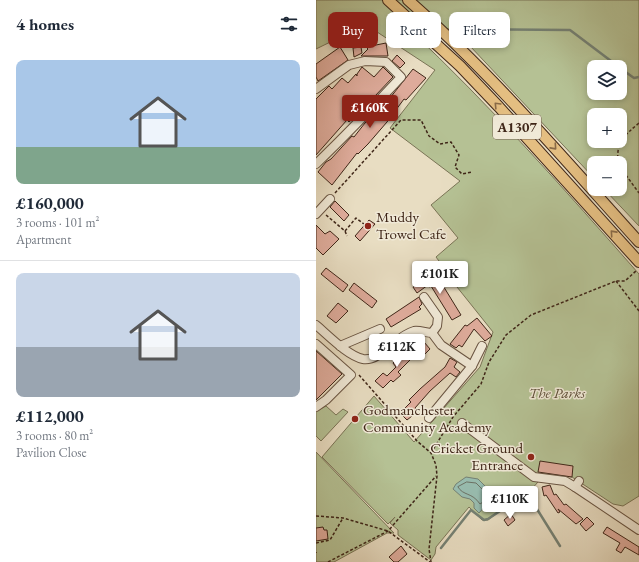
<!DOCTYPE html>
<meta charset="utf-8">
<style>
body{margin:0;font-family:"EB Garamond",serif;background:#f6f6f7;color:#1f2937;height:100vh;display:flex;flex-direction:column;font-size:15px;white-space:nowrap}
*{box-sizing:border-box;margin:0}
p{font-size:13px;color:#747a83}
.icon{flex:none;width:22px;height:22px;fill:none;stroke:currentColor;stroke-width:2;stroke-linecap:round;stroke-linejoin:round}
.map{position:relative;flex:1;overflow:hidden}
.sheet{display:flex;flex-direction:column;background:#fff;width:316px}
.sheet>*{flex:none}
.banner{position:absolute;left:12px;top:12px;width:251px;height:36px;display:flex;gap:8px}
.controls{position:absolute;left:271px;top:60px;display:grid;gap:8px}
.controls a{display:grid;place-items:center;width:40px;height:40px;border-radius:8px;background:#fff;box-shadow:0 2px 6px #0003;font-size:20px}
.price{position:absolute;translate:-50% -34px;padding:0 9px;border-radius:4px;background:#fff;color:#222;font-size:13px;line-height:26px;filter:drop-shadow(0 1px 2px #0008)}
.price::after{content:'';position:absolute;left:50%;top:24px;width:12px;height:9px;margin-left:-6px;background:inherit;clip-path:polygon(0 0,100% 0,50% 100%)}
.price.active{background:#8f2418;color:#fff}
ul{padding:0;list-style:none}
li{display:grid;align-content:center;gap:8px;height:212px;padding:0 16px}
li+li{border-top:1px solid #e0e1e3}
li span{display:grid;place-items:center;height:124px;border-radius:8px;color:#555}
li>.icon{margin-inline-start:auto}
span .icon{width:72px;height:72px;fill:#fffc;stroke-width:1}
li b{font-size:17px}
h2{display:flex;justify-content:space-between;align-items:center;height:48px;padding:0 16px;font-size:17px}
.chip{padding:0 14px;border-radius:8px;background:#fff;box-shadow:0 2px 6px #0003;font-size:14px;line-height:36px}
.chip.active{background:#8f2418;color:#fff}
main{display:flex;flex:1;min-height:0}
.map>svg:first-child{display:block}
.green{fill:#b5c194;stroke:#7a7456;fill-rule:evenodd}
.water{fill:#98bcaf;stroke:#748073}
.lines{fill:none;stroke-linecap:round;stroke-linejoin:round}
.shore{stroke:#6c7164;stroke-width:1}
.stream{stroke:#748073;stroke-width:2.5}
.building{fill:#deab9b;stroke:#3f2618}
.minor-casing{stroke:#695442;stroke-width:10}
.major-casing{stroke:#3f2618;stroke-width:12}
.path{stroke:#3f2618;stroke-width:1.5;stroke-dasharray:3 2;stroke-linecap:butt}
.minor{stroke:#f0e9d7;stroke-width:8}
.major{stroke:#e4be81;stroke-width:10}
.oneway{stroke:#896a47}
.poi-dot{fill:#8f2418;stroke:#f0e9d7;stroke-width:1.5}
.labels{text-anchor:middle;stroke-width:3;stroke-linejoin:round;paint-order:stroke}
.shield{fill:#f0e9d7;stroke:#746051;stroke-width:1}
.shield-label{font-size:14px;font-weight:bold;fill:#3f2618}
.poi-label{font-size:15px;fill:#3f2618;stroke:#f0e9d7;text-anchor:start}
.park-label{font-size:15px;font-style:italic;fill:#5c4d37;stroke:#f0e9d7}
</style>
<main>
<section class="sheet">
<h2>4 homes<svg class="icon" aria-label="filters" viewBox="0 0 24 24"><path d="M4 7h16M4 17h16"/><circle cx="9" cy="7" r="2"/><circle cx="15" cy="17" r="2"/></svg></h2>
<ul>
<li><span style="background:linear-gradient(#a9c7e8 70%,#7fa58c 0)"><svg class="icon" aria-label="home" viewBox="0 0 24 24"><path d="M3 11l9-7 9 7M6 9v11h12V9"/></svg></span><div><b>£160,000</b><p>3 rooms · 101 m²</p><p>Apartment</p></div></li>
<li><span style="background:linear-gradient(#c9d6e8 60%,#9aa5b1 0)"><svg class="icon" aria-label="home" viewBox="0 0 24 24"><path d="M3 11l9-7 9 7M6 9v11h12V9"/></svg></span><div><b>£112,000</b><p>3 rooms · 80 m²</p><p>Pavilion Close</p></div></li>
</ul>
</section>
<div class="map">
<svg width="323" height="562" viewBox="0 0 323 562">
<rect width="100%" height="100%" fill="#e8ddc2"/>
<filter id="stains"><feTurbulence type="fractalNoise" baseFrequency=".005" numOctaves="4"/><feColorMatrix values="0 0 0 0 .2 0 0 0 0 .09 0 0 0 0 .02 0 0 0 .5 -.17"/></filter>
<radialGradient id="worn" r=".72"><stop offset=".6" stop-color="#630" stop-opacity="0"/><stop offset="1" stop-color="#630" stop-opacity=".3"/></radialGradient>
<!-- green -->
<g class="green">
<path d="M0,0H323V226L288,189H304V163H278V178L138,29H93C175,106 249,190 323,274V496L307,506L297,504L256,477L222,473V482L213,492L210,491L172,520H166L153,507L120,547L119,554L115,560L82,535V530L74,523L79,517L72,524L6,457L58,396L98,442L164,367L177,332L121,262L123,261L120,257L142,238L115,205L144,181L74,128L119,70L55,28H43L0,49ZM278,67H304V93H278ZM278,115H304V141H278Z"/>
<polygon points="10,406 20,415 27,409 32,412 5,441 0,436 0,411"/>
<polygon points="0,452 78,533 71,533 18,562 0,562"/>
</g>
<!-- water -->
<polygon class="water" points="150,477 162,479 180,497 181,504 172,503 163,513 158,508 158,503 154,499 146,497 137,489 140,484"/>
<g class="lines">
<!-- shore -->
<path class="shore" d="M151,482L160,483L173,496V498L164,504C156,492 147,496 142,487Z"/>
<!-- stream -->
<g class="stream">
<polyline points="150,29 254,30 303,67"/>
<polyline points="304,68 318,78 323,77"/>
<polyline points="125,548 155,510 168,520 172,519 211,493 244,546"/>
</g>
</g>
<!-- building -->
<g class="building">
<polygon points="70,43 72,56 45,56 52,49 50,47"/>
<polygon points="24,47 32,60 2,81 0,77 0,64"/>
<polygon points="45,47 46,53 38,57 37,48"/>
<polygon points="81,55 89,63 84,68 76,61"/>
<polygon points="46,67 58,77 67,67 77,77 40,116 33,122 31,120 0,155 0,99 13,86 16,89 26,78 32,83 40,74 41,76 41,74"/>
<polygon points="97,69 110,78 90,100 88,99 71,122 52,144 42,154 41,153 16,185 2,172 10,162 15,159 36,136 38,137 49,123 66,108"/>
<polygon points="19,201 33,215 28,221 14,207"/>
<polygon points="53,220 59,224 44,241 39,236"/>
<polygon points="0,225 9,234 14,231 23,239 7,255 0,248"/>
<polygon points="10,268 32,285 27,292 5,274"/>
<polygon points="115,274 123,285 126,284 145,315 136,320 115,286 113,287 112,285 101,293 97,287"/>
<polygon points="38,283 61,301 56,308 33,290"/>
<polygon points="103,297 106,304 103,307 105,309 75,327 70,319"/>
<polygon points="22,303 32,311 20,323 11,316"/>
<polygon points="161,318 176,336 169,341 158,329 146,347 143,345 140,348 134,344 149,325 151,326"/>
<polygon points="108,342 114,349 107,356 100,349"/>
<polygon points="94,346 101,353 82,372 85,375 77,382 75,380 67,388 59,381 67,373 71,376 80,367 77,363"/>
<polygon points="0,351 26,374 0,400"/>
<polygon points="134,358 141,362 138,367 144,372 140,377 134,373 114,391 99,408 100,409 95,414 96,416 91,420 84,413 95,402 93,400 104,389 129,367"/>
<polygon points="224,461 257,466 256,477 222,472"/>
<polygon points="234,485 238,495 240,494 248,505 250,504 267,519 260,524 242,509 244,512 242,513 230,495 228,496 226,487"/>
<polygon points="195,514 199,520 192,526 188,520"/>
<polygon points="271,517 278,524 270,531 264,524"/>
<polygon points="7,527 8,530 11,530 12,539 0,541 0,528"/>
<polygon points="291,527 323,547 323,555 309,547 305,553 300,550 304,543 287,533"/>
<polygon points="85,546 91,554 82,562 78,562 73,557"/>
</g>
<g class="lines">
<!-- minor casing -->
<g class="minor-casing">
<g id="minor">
<path d="M0,89L33,65L49,61L70,62L85,77C57,107 29,136 0,164"/>
<polyline points="0,214 14,199"/>
<polyline points="108,297 122,317 121,326 116,333"/>
<path d="M0,325C12,335 32,356 47,359C64,362 81,335 98,331C103,330 111,333 116,333L125,345L156,366"/>
<polyline points="0,344 35,375 10,400 0,407"/>
<polyline points="24,346 64,329"/>
<polyline points="113,418 156,366 166,346"/>
<polyline points="146,423 218,477 249,481 259,487"/>
<polyline points="263,481 259,487 323,530"/>
</g>
</g>
<!-- major casing -->
<g class="major-casing">
<g id="major">
<polyline points="72,0 144,66 183,107 323,262"/>
<path d="M92,0C176,74 248,159 323,242"/>
</g>
</g>
<!-- path -->
<g class="path">
<path d="M302,163C300,141 308,136 323,123"/>
<polyline points="304,167 323,193"/>
<polyline points="19,193 85,120 105,120 113,136 124,144 135,142 143,155 139,167 146,174 156,172"/>
<polyline points="10,215 29,231 31,236"/>
<polyline points="29,231 40,218 48,224"/>
<polyline points="300,281 323,311"/>
<polyline points="43,375 101,441 115,453 120,465 121,476 113,549 115,562"/>
<polyline points="115,453 137,417 165,384 173,362 190,335 215,315 300,281 309,281 321,270"/>
<polyline points="0,516 27,518 72,531 114,562"/>
<polyline points="0,543 14,540 27,518"/>
<polyline points="0,552 0,553"/>
<polyline points="12,562 72,531 120,476"/>
</g>
<!-- minor -->
<use href="#minor" class="minor"/>
<!-- major -->
<use href="#major" class="major"/>
</g>
<!-- one-way arrows -->
<defs><path id="oneway-chevron" d="M-2-3.5L2.5 0L-2 3.5" fill="none" stroke-width="1.6" stroke-linecap="round" stroke-linejoin="round"/></defs>
<g class="oneway">
<use href="#oneway-chevron" transform="translate(181 105) rotate(-134)"/>
<use href="#oneway-chevron" transform="translate(238 147) rotate(48)"/>
<use href="#oneway-chevron" transform="translate(297 233) rotate(-132)"/>
</g>
<!-- markers -->
<g class="poi-dot">
<circle cx="52" cy="226" r="4"/>
<circle cx="39" cy="419" r="4"/>
<circle cx="215" cy="457" r="4"/>
</g>
<g class="labels">
<!-- shield labels -->
<rect class="shield" x="177" y="115" width="48" height="24" rx="3"/>
<g class="shield-label">
<text x="201" y="132">A1307</text>
</g>
<!-- poi labels -->
<g class="poi-label">
<text x="60" y="222">Muddy<tspan x="60" dy="17">Trowel Cafe</tspan></text>
<text x="47" y="415">Godmanchester<tspan x="47" dy="17">Community Academy</tspan></text>
<text x="207" y="453" text-anchor="end">Cricket Ground<tspan x="207" dy="17">Entrance</tspan></text>
</g>
<!-- park labels -->
<g class="park-label">
<text x="241" y="398">The Parks</text>
</g>
</g>
<rect width="100%" height="100%" filter="url(#stains)"/>
<rect width="100%" height="100%" fill="url(#worn)"/>
</svg>
<div class="controls">
<a><svg class="icon" aria-label="layers" viewBox="0 0 24 24"><path d="M12 4l9 5-9 5-9-5zM3 14l9 5 9-5"/></svg></a>
<a>+</a>
<a>−</a>
</div>
<b class="price active" style="left:54px;top:129px">£160K</b>
<b class="price" style="left:124px;top:295px">£101K</b>
<b class="price" style="left:81px;top:368px">£112K</b>
<b class="price" style="left:194px;top:520px">£110K</b>
<div class="banner">
<a class="chip active">Buy</a>
<a class="chip">Rent</a>
<a class="chip">Filters</a>
</div>
</div>
</main>
